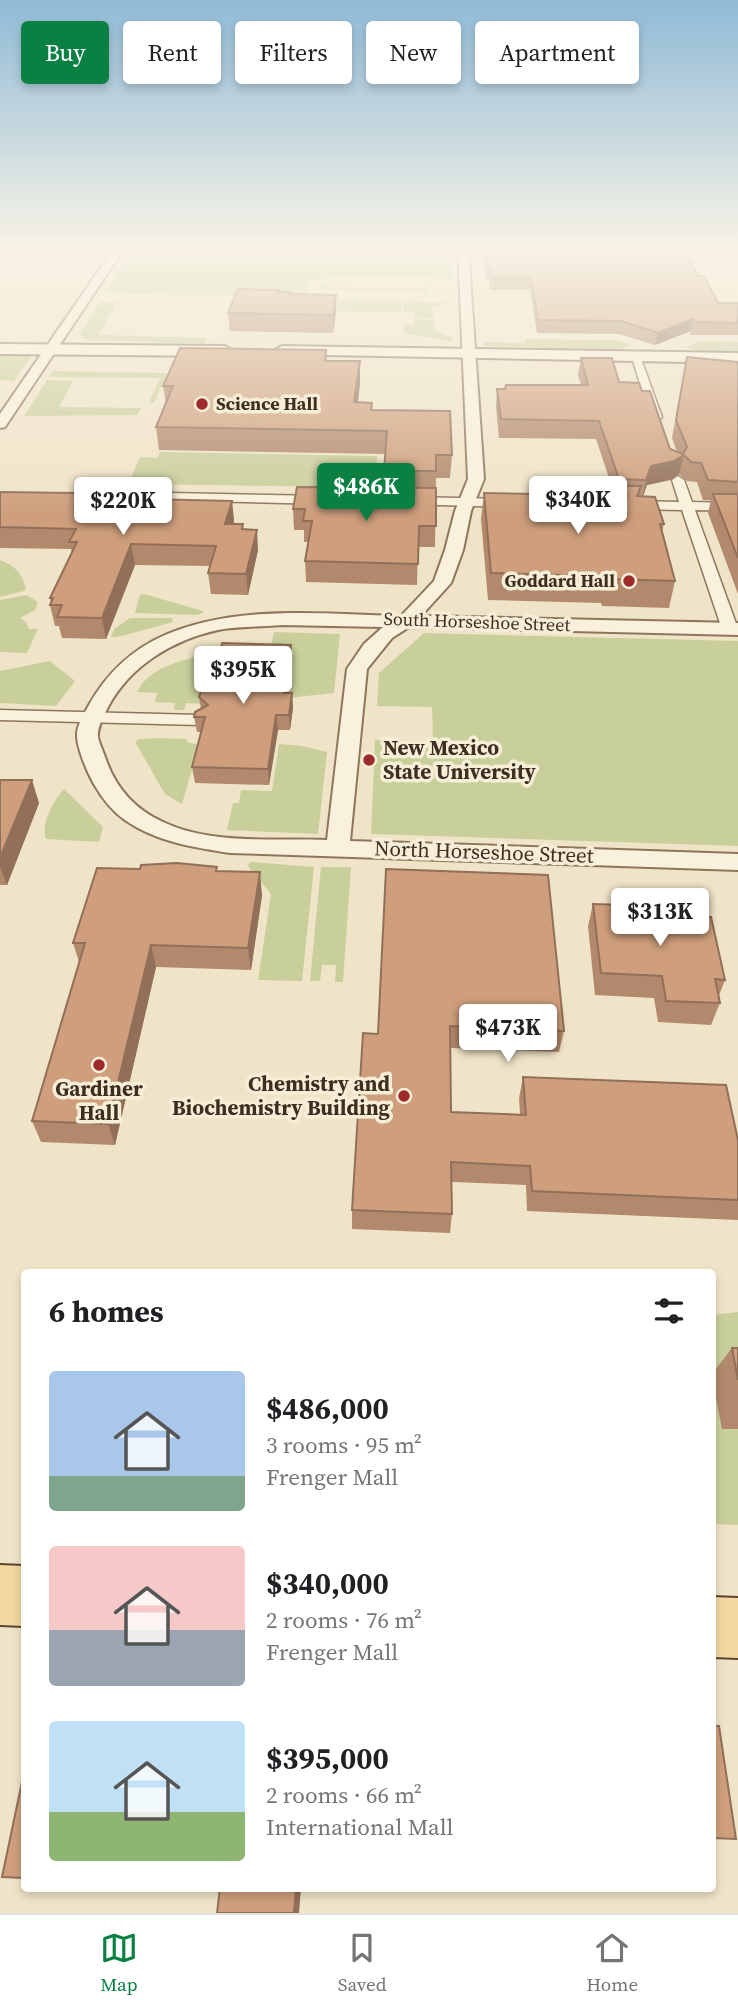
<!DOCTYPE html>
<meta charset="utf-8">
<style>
body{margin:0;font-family:"Source Serif 4",serif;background:#f6f6f6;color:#202124;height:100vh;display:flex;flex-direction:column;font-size:26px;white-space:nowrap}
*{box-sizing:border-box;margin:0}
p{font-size:23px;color:#757577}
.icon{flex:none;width:38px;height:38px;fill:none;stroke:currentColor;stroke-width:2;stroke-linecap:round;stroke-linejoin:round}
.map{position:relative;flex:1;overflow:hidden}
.sheet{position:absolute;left:21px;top:1269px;width:695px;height:623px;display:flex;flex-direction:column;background:#fff;border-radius:7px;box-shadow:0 4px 10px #0003}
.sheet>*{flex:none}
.guide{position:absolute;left:21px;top:21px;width:696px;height:63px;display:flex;gap:14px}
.price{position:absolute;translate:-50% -60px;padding:0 16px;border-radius:7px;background:#fff;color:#222;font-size:23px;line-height:46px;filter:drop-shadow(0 2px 4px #0008)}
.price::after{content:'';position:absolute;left:50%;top:42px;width:21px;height:16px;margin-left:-10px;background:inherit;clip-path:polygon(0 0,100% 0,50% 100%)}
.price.selected{background:#0b8043;color:#fff}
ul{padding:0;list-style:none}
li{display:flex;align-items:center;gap:21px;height:175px;padding:0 28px}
li span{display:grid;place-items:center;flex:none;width:196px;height:140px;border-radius:7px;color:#555}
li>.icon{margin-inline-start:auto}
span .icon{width:84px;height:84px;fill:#fffc;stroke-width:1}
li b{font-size:30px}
h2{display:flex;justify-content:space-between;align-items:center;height:84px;padding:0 28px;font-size:30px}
.tag{padding:0 24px;border-radius:7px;background:#fff;box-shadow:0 4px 10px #0003;font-size:24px;line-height:63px}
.tag.selected{background:#0b8043;color:#fff}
.tabs{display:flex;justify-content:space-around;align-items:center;height:98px;border-top:2px solid #e0e0e0;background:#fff;font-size:19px;color:#757577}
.tabs a{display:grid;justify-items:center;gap:4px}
.tabs .selected{color:#0b8043}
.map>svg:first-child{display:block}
.green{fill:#c9cf9b}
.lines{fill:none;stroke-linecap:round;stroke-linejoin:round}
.pedestrian-casing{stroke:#8d765c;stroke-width:3}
.minor-casing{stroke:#8d765c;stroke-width:4}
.tertiary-casing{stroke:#8d765c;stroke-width:4}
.primary-casing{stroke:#5b4430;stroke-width:4}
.pedestrian{fill:#faf1dc;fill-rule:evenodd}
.minor{fill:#faf1dc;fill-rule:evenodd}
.tertiary{fill:#faf1dc;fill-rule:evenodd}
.primary{fill:#f3d9a0;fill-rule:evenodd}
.wall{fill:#b2896c}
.shaded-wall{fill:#916f58}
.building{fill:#cf9f7d;stroke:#916f58;stroke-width:2}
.poi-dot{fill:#9e2a2b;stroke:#f7eed8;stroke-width:2.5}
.labels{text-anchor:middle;stroke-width:7;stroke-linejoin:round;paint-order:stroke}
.far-poi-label{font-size:18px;font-weight:bold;fill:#3d2e20;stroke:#f7eed8;text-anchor:start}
.far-street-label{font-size:18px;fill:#3d2e20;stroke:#f7eed8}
.poi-label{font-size:21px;font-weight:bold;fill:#3d2e20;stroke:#f7eed8;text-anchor:start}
.street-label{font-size:21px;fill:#3d2e20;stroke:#f7eed8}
</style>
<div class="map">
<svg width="738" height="1913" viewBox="0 0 738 1913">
<rect width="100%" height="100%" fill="#f0e4c8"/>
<!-- green -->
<g class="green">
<polygon points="135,247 451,247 452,278 326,277 309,283 306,298 104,293"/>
<polygon points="323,283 326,287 424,288 428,285 430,294 425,294 424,292 325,290 319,293 320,284"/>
<polygon points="299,300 402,301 400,312 296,311"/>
<polygon points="100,301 117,303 98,335 207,338 204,344 86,340 82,338 83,335 79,335"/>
<polygon points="405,301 452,302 431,307 434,318 414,318 414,313 403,311"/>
<polygon points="414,319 434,320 435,331 453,338 453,342 404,333 404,325 413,325"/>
<polygon points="525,339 619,340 631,345 619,350 484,346 484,342 525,343"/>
<polygon points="701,341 738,342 738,352 702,352 686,347"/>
<polygon points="0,354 31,356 14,381 0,380"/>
<polygon points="53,371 167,373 154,403 149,403 160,378 49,377"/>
<polygon points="47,380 73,381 59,407 141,408 137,415 24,416"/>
<polygon points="160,452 377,456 376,480 347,487 141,484 143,478 131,478 140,457 157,458"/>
<path d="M0,560C15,566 22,573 26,589L24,591L0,597Z"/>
<polygon points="144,594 203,611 204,612 198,615 135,613 140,595"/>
<polygon points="26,595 38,602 35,610 20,618 26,622 29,629 38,629 27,653 0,652 0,600"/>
<polygon points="130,618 172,618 173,622 118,637 111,637 114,629"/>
<polygon points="274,632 340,634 334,693 288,698 293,659 268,658"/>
<polygon points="424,633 738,641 738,846 371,834 375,740 433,741 432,707 377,706 379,673"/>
<path d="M213,652L218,653L204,704L186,703L184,710H174L175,703L155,702L157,693L137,692C150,665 187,660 213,652Z"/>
<polygon points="50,661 75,681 56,706 0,703 0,671"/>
<polygon points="157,738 187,739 187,742 199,745 182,804 165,794 135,742 139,739"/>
<polygon points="279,744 302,746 327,752 318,834 227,830 233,803 239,803 241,790 272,791"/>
<path d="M64,789L103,827L99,842L46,839C40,825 54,799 64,789Z"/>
<polygon points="250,862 314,867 302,981 258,980 271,894 248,866"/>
<polygon points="321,867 351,867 343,982 335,982 336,965 322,965 320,981 310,981"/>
<polygon points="738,1312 738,1525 712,1524 712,1315"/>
</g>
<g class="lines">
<!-- pedestrian casing -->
<g class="pedestrian-casing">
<g id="pedestrian">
<polygon points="631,354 640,356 662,417 660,419 650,417"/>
<polygon points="678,476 684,480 692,502 738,503 738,511 695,510 738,629 735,632 725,632 722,629 682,510 632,509 626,505 632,501 679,502 672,480"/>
<polygon points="121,492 323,496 329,500 323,504 117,499 117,493"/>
<polygon points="408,497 512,499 518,503 512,507 403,504 403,498"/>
<polygon points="0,710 200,715 208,720 200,725 0,720"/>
</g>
</g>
<!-- minor casing -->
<g class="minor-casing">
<g id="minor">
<polygon points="115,247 125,247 5,427 0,428 0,414"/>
<path d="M458,247H468L484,479L471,511L463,550L451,583L421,616L738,623V635L409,627L392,638L367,669L350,841L738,854V870L230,853C192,847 157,842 125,820C112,811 102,798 94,784C88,774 76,746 77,734C77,725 84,714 89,705C107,673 131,650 165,635C238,604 324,614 401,616L434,581L445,550L455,511L468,479ZM282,625L383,627L364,644L347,669L327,840C275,838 211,845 163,822C134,809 115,787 105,757C103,751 99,743 98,737C97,727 104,715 108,707C130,666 172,640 218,630C239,626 261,627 282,625Z"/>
</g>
</g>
<!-- tertiary casing -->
<g class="tertiary-casing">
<g id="tertiary">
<polygon points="0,344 225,346 233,351 225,356 0,354"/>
<polygon points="282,346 738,353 738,363 276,354 274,351"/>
</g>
</g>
<!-- primary casing -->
<g class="primary-casing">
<g id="primary">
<polygon points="0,1565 24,1566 24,1626 0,1625"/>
<polygon points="712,1597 738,1598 738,1658 712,1657"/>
</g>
</g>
<!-- pedestrian -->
<use href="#pedestrian" class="pedestrian"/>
<!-- minor -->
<use href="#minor" class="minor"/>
<!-- tertiary -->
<use href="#tertiary" class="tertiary"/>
<!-- primary -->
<use href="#primary" class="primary"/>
</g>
<!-- wall -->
<g class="wall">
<polygon points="483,247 578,247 579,250 641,251 639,247 683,247 698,276 718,303 738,303 738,335 690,335 691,331 655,345 619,334 537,333 530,290 490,290 489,279 485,279"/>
<polygon points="279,292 290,294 336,295 336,312 333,333 230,331 228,313"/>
<polygon points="326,350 327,361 360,361 360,383 358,402 452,455 450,478 436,478 435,547 418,547 417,585 306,582 305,561 308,542 304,542 304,530 294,530 293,509 384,487 386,454 159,450 156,427 166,404 163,386"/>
<polygon points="687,357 738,362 738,594 708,513 711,500 703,500 697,482 687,481 679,474 670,480 647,485 643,496 664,524 662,532 675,581 669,608 602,606 601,603 488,600 481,519 484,493 615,496 596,439 499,438 496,407 497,389 581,385 578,375 581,358 619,382 642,391 670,449 677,452 672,438"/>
<polygon points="0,492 150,499 232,501 234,521 233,524 243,524 243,529 258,550 248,595 211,594 208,573 210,566 135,565 106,639 62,638 59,626 55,626 50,605 51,602 50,598 72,552 71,549 0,548"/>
<polygon points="292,660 287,693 292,693 293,708 290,730 278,730 269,785 195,783 192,767 201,732 197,732 194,717 201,709 199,697 210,691"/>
<polygon points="0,780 39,803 7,885 0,885"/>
<polygon points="386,869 564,1031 559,1052 451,1048 451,1112 520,1114 519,1098 523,1077 738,1140 738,1220 527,1211 526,1185 452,1182 452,1214 450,1233 352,1229 352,1210 378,1034"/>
<polygon points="217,871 262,895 251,970 156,967 115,1145 41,1142 32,1121 79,962 73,943"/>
<polygon points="626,891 725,980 719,995 720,1003 711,1025 658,1022 654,998 595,995 588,926 593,904 622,905"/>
<polygon points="732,1348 738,1348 738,1429 722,1429 712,1378 712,1374"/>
</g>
<!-- shaded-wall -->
<g class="shaded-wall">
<polygon points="336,295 336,312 333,333 333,315"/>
<polygon points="693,319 691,331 655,345 658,333"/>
<polygon points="360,361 360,383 355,425 354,402"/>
<polygon points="684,455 679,474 670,480 647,485 642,499 646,480 651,466"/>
<polygon points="232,501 234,521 228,544 225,524"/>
<polygon points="257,530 258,550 248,595 246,574"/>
<polygon points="131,544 135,565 106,639 102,618"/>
<polygon points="291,645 292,660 285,708 284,693"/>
<polygon points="292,693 293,708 290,730 289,715"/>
<polygon points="276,715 278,730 269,785 268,769"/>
<polygon points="32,780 39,803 7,885 0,867 0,858"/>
<polygon points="260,872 262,895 251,970 248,948"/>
<polygon points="151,945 156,967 115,1145 108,1124"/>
<polygon points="296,1888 301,1888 299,1913 294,1913"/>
</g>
<!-- building -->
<g class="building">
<polygon points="485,247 578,247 579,250 649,251 647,247 683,247 698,276 704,276 718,303 738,303 738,323 693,322 693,319 658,333 621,321 538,320 531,278 491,278 490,267 486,267"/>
<polygon points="238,289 279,290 278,292 290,292 289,294 336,295 333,315 228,313"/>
<polygon points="180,348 326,350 325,361 360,361 354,402 372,403 371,410 450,411 452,455 436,455 436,471 384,471 387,431 156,427 173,386 163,386"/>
<polygon points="687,357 738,362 738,482 708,480 701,463 691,462 684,455 674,461 651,466 646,480 619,479 599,421 501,419 497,389 505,389 506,385 588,385 581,358 612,358 619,382 639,383 642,391 650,391 670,449 683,454 687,447 676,420"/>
<polygon points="624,486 641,486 637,496 655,497 664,524 660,524 675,581 607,579 606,576 491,573 484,493 627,496"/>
<polygon points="297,487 436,488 436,526 419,526 418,564 305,561 312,521 303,521 305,509 293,509"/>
<polygon points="0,492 149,494 147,499 232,501 225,524 243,524 242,529 257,530 246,574 208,573 216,546 131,544 102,618 57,617 62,605 50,605 53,598 50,598 77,542 69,542 76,529 0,527"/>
<polygon points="713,494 738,494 738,558"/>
<polygon points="222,643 291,645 284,693 292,693 289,715 276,715 268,769 192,767 205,717 194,717 195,712 208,705 199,697 201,691 210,691"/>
<polygon points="0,780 32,780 0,858"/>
<polygon points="177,863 217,867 216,871 260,872 248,948 151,945 108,1124 32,1121 85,943 73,943 97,868 140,869 141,865"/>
<polygon points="386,869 548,875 564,1031 450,1026 451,1112 526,1115 523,1077 726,1085 738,1140 738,1200 532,1191 530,1166 451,1162 452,1214 352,1210 363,1033 378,1034"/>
<polygon points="626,891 650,892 654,915 711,917 725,980 715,979 720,1003 666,1001 662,976 601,973 593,904 628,905"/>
<polygon points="732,1348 738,1348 738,1380"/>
<polygon points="712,1726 719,1726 736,1839 712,1838"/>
<polygon points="23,1777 24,1777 24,1878 2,1877"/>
<polygon points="220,1888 296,1888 294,1913 217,1913"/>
</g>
<!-- sky -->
<linearGradient id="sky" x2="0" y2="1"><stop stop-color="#8fbad6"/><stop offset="0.48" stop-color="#f8f3e6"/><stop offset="1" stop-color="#f8f3e6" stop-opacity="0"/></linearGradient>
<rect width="738" height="515" fill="url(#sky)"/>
<!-- markers -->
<g class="poi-dot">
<circle cx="202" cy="404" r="7"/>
<circle cx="629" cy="581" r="7"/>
<circle cx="369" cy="760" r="7"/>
<circle cx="99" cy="1065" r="7"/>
<circle cx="404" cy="1096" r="7"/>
</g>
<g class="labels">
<!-- far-poi labels -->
<g class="far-poi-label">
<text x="216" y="410">Science Hall</text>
<text x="615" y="587" text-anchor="end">Goddard Hall</text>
</g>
<!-- far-street labels -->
<g class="far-street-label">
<text transform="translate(477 622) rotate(2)" y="6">South Horseshoe Street</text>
</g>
<!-- poi labels -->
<g class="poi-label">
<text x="383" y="755">New Mexico<tspan x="383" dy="24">State University</tspan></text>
<text x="390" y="1091" text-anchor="end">Chemistry and<tspan x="390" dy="24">Biochemistry Building</tspan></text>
<text x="99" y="1096" text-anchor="middle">Gardiner<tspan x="99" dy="24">Hall</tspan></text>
</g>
<!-- street labels -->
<g class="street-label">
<text transform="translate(484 852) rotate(2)" y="7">North Horseshoe Street</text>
</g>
</g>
</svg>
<b class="price selected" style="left:366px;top:523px">$486K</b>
<b class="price" style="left:578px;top:536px">$340K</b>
<b class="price" style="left:123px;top:537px">$220K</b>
<b class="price" style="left:243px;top:706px">$395K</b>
<b class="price" style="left:660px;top:948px">$313K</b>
<b class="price" style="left:508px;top:1064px">$473K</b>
<div class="guide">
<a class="tag selected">Buy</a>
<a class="tag">Rent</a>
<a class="tag">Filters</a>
<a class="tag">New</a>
<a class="tag">Apartment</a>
</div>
<section class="sheet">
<h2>6 homes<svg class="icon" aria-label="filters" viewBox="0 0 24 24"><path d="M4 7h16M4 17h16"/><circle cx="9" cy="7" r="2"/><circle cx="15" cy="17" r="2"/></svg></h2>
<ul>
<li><span style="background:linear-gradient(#a9c7e8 75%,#7fa58c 0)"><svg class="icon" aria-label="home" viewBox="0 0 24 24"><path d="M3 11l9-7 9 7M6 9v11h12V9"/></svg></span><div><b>$486,000</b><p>3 rooms · 95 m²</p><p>Frenger Mall</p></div></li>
<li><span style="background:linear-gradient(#f6c9c9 60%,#9aa5b1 0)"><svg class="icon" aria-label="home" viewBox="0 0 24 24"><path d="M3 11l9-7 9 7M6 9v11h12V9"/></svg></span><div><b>$340,000</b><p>2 rooms · 76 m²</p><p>Frenger Mall</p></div></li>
<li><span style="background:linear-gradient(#bfe0f5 65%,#8fb573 0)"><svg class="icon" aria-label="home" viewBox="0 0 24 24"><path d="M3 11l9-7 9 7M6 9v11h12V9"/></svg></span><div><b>$395,000</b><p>2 rooms · 66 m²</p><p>International Mall</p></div></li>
</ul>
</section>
</div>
<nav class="tabs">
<a class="selected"><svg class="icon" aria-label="map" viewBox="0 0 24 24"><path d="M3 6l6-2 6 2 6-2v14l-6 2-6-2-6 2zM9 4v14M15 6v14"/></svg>Map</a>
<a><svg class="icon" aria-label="saved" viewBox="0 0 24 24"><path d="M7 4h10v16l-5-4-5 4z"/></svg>Saved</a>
<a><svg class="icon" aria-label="home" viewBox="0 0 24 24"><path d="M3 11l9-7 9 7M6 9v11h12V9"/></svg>Home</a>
</nav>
